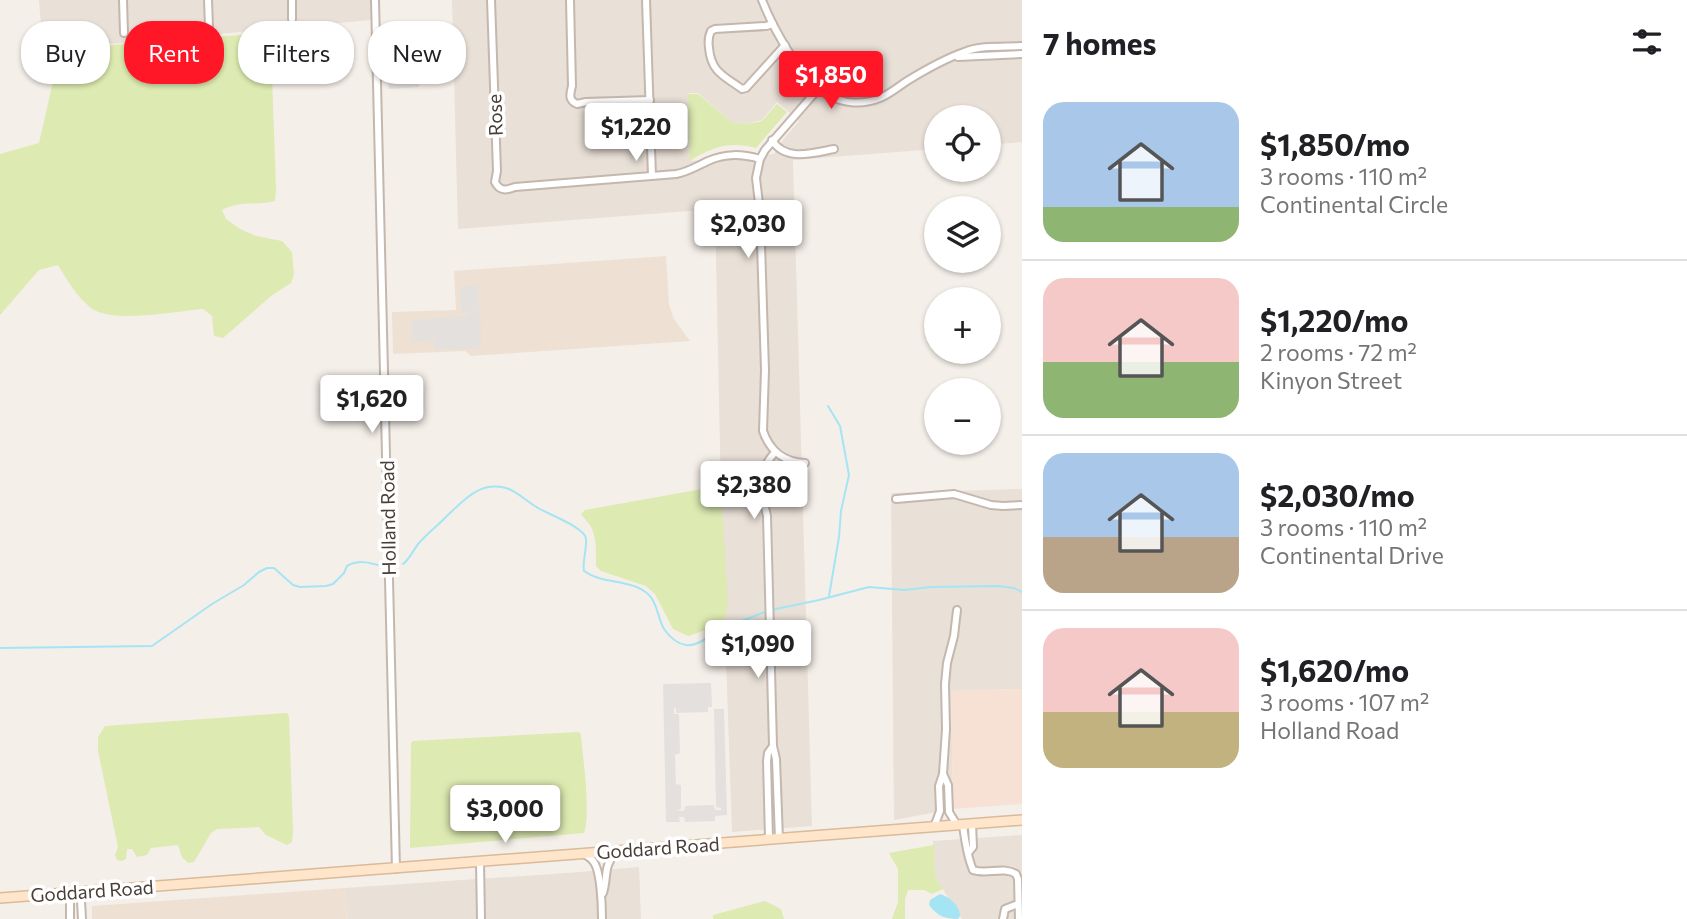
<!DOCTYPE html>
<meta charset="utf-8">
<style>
body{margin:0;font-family:Commissioner,sans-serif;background:#f2f2f2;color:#202124;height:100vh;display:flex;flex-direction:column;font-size:26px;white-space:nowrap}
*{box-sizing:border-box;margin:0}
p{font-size:23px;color:#757577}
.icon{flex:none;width:38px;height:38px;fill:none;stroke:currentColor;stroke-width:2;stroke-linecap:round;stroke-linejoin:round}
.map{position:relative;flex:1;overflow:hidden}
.drawer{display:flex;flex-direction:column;background:#fff;width:665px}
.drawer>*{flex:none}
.hud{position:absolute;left:21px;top:21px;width:665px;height:63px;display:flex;gap:14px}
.tools{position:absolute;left:924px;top:105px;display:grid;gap:14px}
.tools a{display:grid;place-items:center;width:77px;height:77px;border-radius:50%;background:#fff;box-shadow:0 2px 5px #0004;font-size:35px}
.price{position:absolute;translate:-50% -60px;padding:0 16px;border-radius:7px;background:#fff;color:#222;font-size:23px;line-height:46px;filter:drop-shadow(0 2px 4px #0008)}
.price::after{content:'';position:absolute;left:50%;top:42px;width:21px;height:16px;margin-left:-10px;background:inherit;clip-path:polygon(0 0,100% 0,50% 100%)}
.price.on{background:#ff1728;color:#fff}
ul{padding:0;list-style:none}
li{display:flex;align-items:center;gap:21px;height:175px;padding:0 21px}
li+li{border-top:2px solid #e0e0e0}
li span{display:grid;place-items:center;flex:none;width:196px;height:140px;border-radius:21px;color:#555}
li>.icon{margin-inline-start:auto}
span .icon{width:84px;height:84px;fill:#fffc;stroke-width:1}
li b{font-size:30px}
h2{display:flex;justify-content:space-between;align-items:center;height:84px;padding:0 21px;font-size:30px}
.chip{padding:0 24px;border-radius:28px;background:#fff;box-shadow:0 2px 5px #0004;font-size:24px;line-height:63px}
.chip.on{background:#ff1728;color:#fff}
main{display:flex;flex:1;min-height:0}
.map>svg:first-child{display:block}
.residential{fill:#e9e0d7;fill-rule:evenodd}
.commercial{fill:#f7e1d5}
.education{fill:#eee1d3}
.green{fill:#ddeab1}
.parking{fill:#e4e0de}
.water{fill:#a5e5f3}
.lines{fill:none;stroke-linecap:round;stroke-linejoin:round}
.stream{stroke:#a5e5f3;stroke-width:2}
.street-casing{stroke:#c4b7ae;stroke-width:10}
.secondary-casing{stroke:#d9ba9a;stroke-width:12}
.street{stroke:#fff;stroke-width:6}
.secondary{stroke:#ffe6ca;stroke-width:9}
.labels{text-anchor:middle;stroke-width:7;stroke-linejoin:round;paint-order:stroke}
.street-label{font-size:19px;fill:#493e37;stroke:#fff}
</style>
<main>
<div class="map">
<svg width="1022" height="919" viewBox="0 0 1022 919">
<rect width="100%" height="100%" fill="#f5efe9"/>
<!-- residential -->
<g class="residential">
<polygon points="39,0 371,0 371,20 43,50"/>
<path d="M452,0H1022V142L989,145V117H936V149L793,160L812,826L732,832L722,543L715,209L458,229ZM689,93H698L733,123L746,124L762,120L777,102L799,121L783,140L774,154L690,161Z"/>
<polygon points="1022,489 1022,689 951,691 953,809 894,820 891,493"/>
<polygon points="1022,835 1022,919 962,919 935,877 933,841"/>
<polygon points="639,867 641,919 348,919 345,888 567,873"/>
</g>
<!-- commercial -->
<polygon class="commercial" points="1022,689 1022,804 953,809 951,691"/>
<!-- education -->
<g class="education">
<polygon points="666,256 669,304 674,319 690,341 471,356 465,351 393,354 392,312 456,310 454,271"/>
<polygon points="345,888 348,919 92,919 92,906"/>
</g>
<!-- green -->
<g class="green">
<path d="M240,35L261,37L271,47L276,190L275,201C255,206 242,200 222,210L226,219L240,229L256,236L282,241L292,252L294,274L291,283L271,296L223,338L214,336L212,316L203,309C177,311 111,324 91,308C77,297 67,280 58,265L39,270L0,315V154L39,143L60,51L111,45Z"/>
<path d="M688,94H698L733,123L746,124L759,122L763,120L777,104L787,112L756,148C729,141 712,147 690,161Z"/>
<path d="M719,486L721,490L728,603L725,619L712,628L688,636L673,629L655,594L646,586L601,571L596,566C596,555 597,540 592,529C590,523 584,519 581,514L585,510Z"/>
<polygon points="287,713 289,716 293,830 292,842 287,845 266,835 259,827 217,829 211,833 194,862 188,863 182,857 178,845 151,848 147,855 137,857 132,849 127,849 126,859 122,861 117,860 115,855 118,847 98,751 98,737 105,726"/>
<path d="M579,732L581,735C583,758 591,814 584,833L410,848L411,743L413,741Z"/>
<polygon points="934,845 935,877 943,889 932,894 924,890 908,890 905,899 905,919 892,919 898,902 898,869 889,853"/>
<polygon points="765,901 781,909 784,919 713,919 713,915"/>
</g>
<!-- parking -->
<g class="parking">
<polygon points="414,55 418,57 419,87 389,89 386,57"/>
<polygon points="478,285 481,331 481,348 435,350 434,341 413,342 411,321 469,315 469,313 461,313 460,287"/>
<polygon points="711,683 712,707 708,707 708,712 676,713 676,708 674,708 674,714 679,714 680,753 675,755 676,784 681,785 681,809 676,810 684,811 685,806 714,805 715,810 721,810 721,808 716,807 714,709 724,709 727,815 715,816 715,821 685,822 684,817 679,817 680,822 666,822 663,684"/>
</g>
<!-- water -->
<path class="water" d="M940,894C950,897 960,906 960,916L958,919C945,919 937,916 929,905L930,900Z"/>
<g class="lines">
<!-- stream -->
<g class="stream">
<polyline points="828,406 840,426 849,475 841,511 839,537 829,596"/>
<path d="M403,564C410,559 413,550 419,543C427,534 437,526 446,517C464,500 479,481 506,488C517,491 527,502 538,508C548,514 586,528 586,539C587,550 582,561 584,571C603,585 631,578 649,595C657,602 658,619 664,629C669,636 677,644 686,645C698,647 709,635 720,630C735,623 750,618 765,612"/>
<polyline points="771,610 819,600 869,587 904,590 931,587 998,586 1014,588 1022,592"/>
<path d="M0,648L152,646L212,604L244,585L259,572L267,568H274L293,585L300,587L326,586L333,584L344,573L347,566C358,560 367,562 378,565"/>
</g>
<!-- street casing -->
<g class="street-casing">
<g id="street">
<polyline points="123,0 124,33"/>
<polyline points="208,0 209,27"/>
<polyline points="292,0 292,19"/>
<polyline points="375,0 396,869"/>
<path d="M491,0L497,171L495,182C500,192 507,190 515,187L676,174C688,172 697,166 708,161C726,153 742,154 760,159"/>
<path d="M570,0L572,86C570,94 568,100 577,104L586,102L650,100"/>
<polyline points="646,0 652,176"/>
<path d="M762,0C773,28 801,80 828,95C844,104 863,105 880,98C890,94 898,87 907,81C925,70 944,59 964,52C981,45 1003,47 1022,46"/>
<path d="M773,24L766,26L715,29L711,31C708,37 708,41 709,48C711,72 724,76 742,89L746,88L785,45"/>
<polyline points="958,57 1022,54"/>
<path d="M772,140C785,162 813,153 834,149"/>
<path d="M775,452C755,475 761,489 767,516L773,746L776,759L779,839"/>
<path d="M805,463C783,462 770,451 763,431L765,370L760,212L756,178L760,159L765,150L819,88"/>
<polyline points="896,499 954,494 991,505 1003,506 1022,505"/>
<polyline points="943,774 946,729 945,684 947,663 954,636 957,610"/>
<path d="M963,825C965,841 967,856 973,870C987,875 1003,866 1016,874L1018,879L1019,919"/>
<polyline points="934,827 940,811 939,786 943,774 948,785 949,812 957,825"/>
<polyline points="769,839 767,761 768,753 773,746"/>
<polyline points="969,852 973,847 972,824"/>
<path d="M584,854C587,856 591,858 593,861C601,870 602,906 602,919"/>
<polyline points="480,862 481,919"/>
<polyline points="62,893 70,901 70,919"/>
<path d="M603,893C608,877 603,866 616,852"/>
<polyline points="82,919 81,901 89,891"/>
<polyline points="1003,919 1005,909 1018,904"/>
</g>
</g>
<!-- secondary casing -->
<g class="secondary-casing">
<polyline id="secondary" points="0,898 1022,820"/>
</g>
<!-- street -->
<use href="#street" class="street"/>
<!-- secondary -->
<use href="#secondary" class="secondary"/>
</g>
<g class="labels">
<!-- street labels -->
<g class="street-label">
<text transform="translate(495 115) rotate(-92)" y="7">Rose</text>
<text transform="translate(388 518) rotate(-91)" y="7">Holland Road</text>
<text transform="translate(658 848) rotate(-4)" y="7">Goddard Road</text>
<text transform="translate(92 891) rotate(-4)" y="7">Goddard Road</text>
</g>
</g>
</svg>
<div class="tools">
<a><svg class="icon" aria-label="locate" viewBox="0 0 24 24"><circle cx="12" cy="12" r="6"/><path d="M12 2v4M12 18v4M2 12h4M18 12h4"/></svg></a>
<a><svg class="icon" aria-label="layers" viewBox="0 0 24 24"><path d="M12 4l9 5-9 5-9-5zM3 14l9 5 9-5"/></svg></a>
<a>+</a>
<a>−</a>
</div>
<b class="price on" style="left:831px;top:111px">$1,850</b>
<b class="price" style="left:636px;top:163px">$1,220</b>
<b class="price" style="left:748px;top:260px">$2,030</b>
<b class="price" style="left:372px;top:435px">$1,620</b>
<b class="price" style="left:754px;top:521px">$2,380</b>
<b class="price" style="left:758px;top:680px">$1,090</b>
<b class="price" style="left:505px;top:845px">$3,000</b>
<div class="hud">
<a class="chip">Buy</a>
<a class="chip on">Rent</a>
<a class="chip">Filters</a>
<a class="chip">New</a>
</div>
</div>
<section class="drawer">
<h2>7 homes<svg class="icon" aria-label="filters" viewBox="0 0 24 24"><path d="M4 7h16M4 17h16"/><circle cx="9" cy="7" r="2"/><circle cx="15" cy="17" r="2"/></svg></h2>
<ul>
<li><span style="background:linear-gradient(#a9c7e8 75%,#8fb573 0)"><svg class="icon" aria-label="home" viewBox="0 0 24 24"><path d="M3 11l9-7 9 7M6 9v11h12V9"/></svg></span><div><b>$1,850/mo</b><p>3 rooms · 110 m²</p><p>Continental Circle</p></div></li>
<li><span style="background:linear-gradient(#f6c9c9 60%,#8fb573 0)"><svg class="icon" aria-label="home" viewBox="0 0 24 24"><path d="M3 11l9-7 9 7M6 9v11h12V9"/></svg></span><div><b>$1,220/mo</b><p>2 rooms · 72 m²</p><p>Kinyon Street</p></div></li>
<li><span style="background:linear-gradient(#a9c7e8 60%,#b9a48a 0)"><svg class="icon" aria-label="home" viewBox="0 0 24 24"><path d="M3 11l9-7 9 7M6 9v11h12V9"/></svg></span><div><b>$2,030/mo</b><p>3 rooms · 110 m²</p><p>Continental Drive</p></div></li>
<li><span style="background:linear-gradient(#f6c9c9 60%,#c2b280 0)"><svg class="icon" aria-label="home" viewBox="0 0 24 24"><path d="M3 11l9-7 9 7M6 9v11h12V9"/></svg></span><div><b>$1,620/mo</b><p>3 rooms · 107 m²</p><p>Holland Road</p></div></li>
</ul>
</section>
</main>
